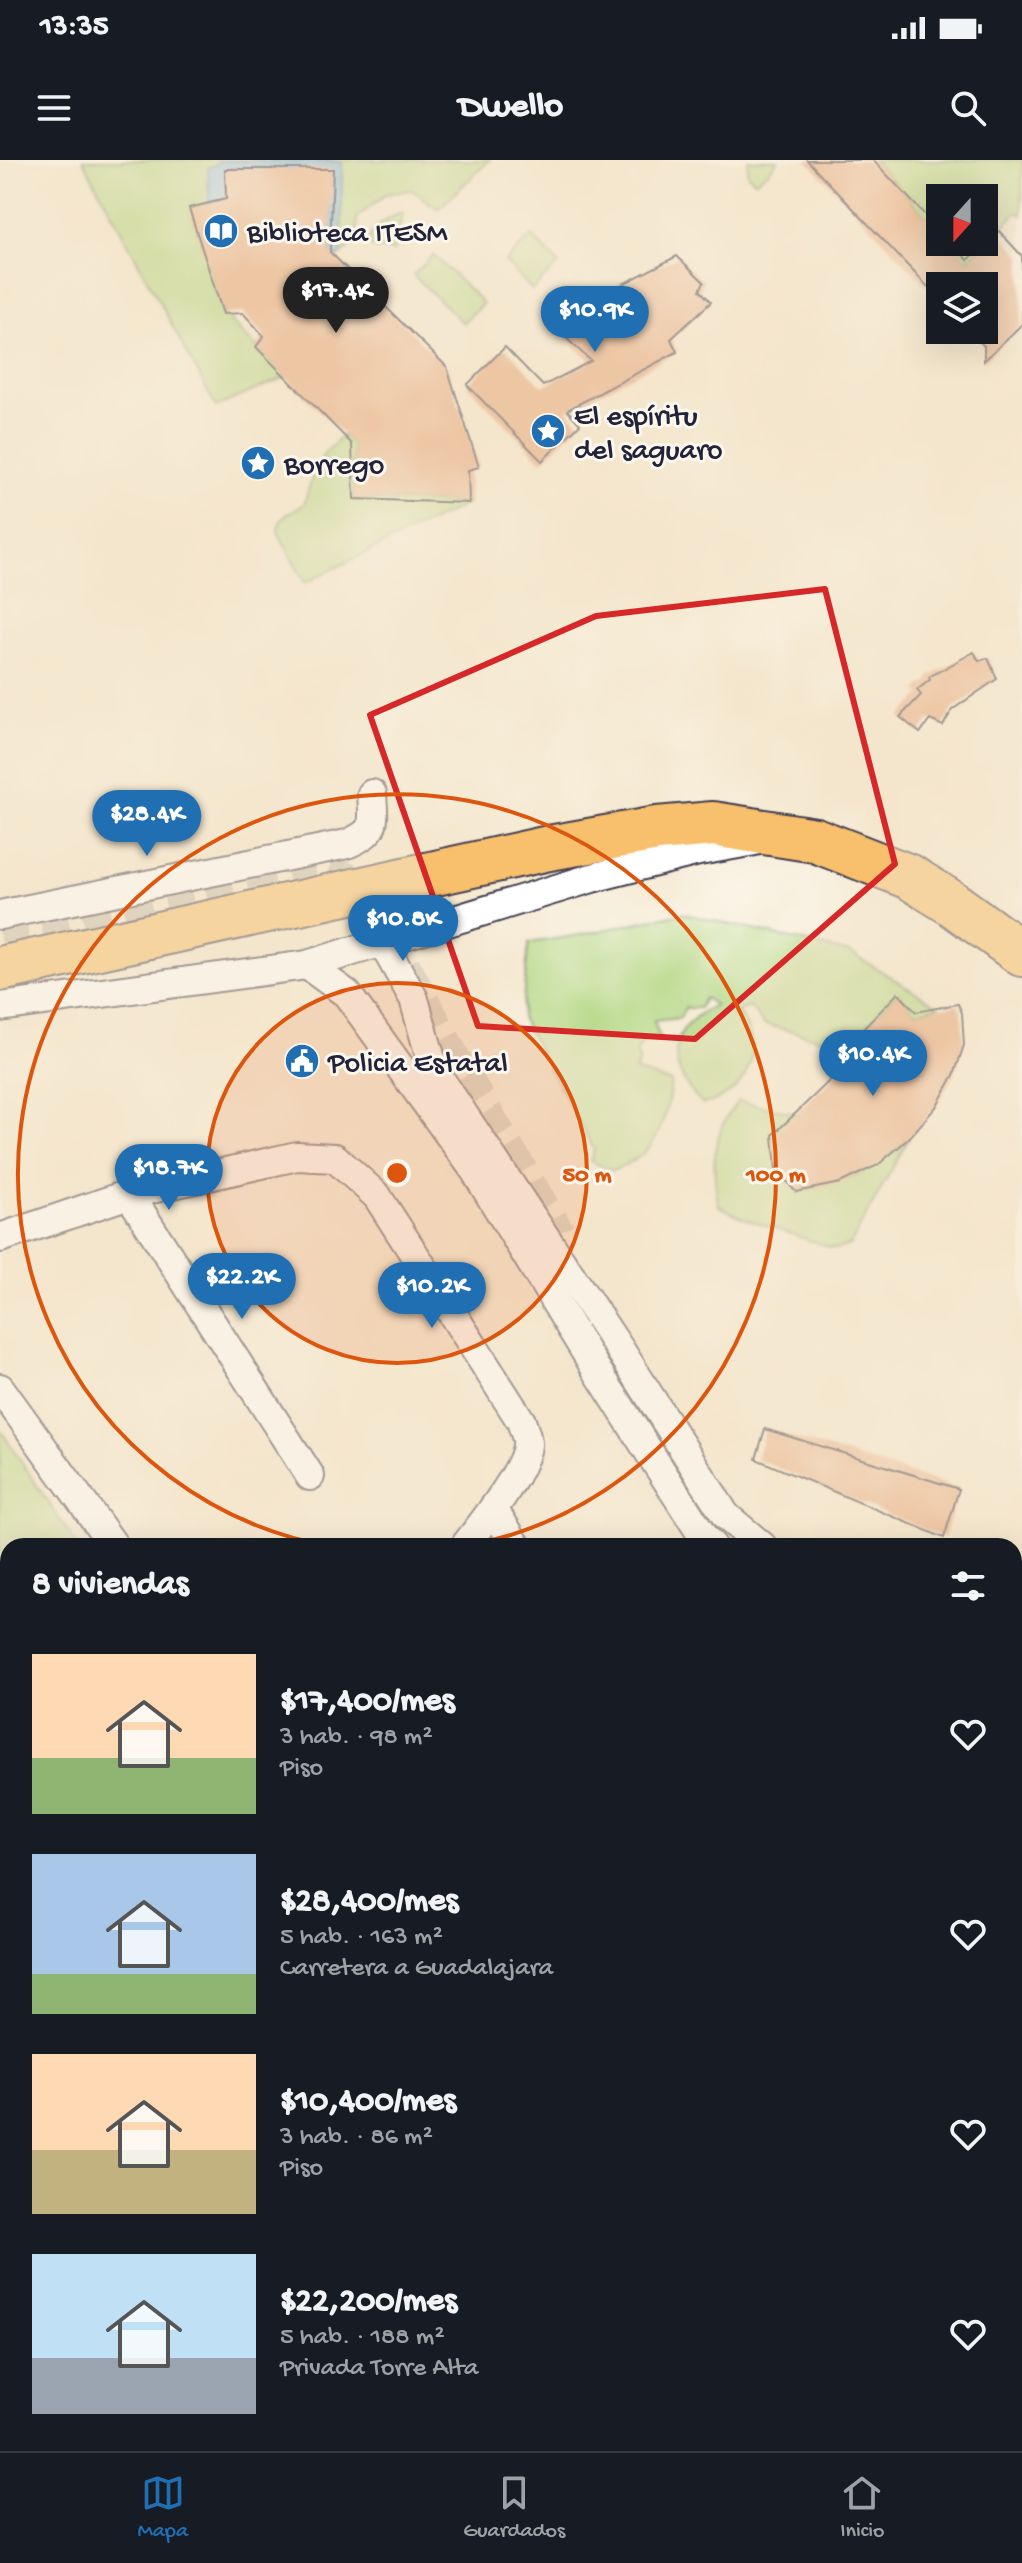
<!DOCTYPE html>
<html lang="es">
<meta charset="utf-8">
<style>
body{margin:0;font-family:"Gochi Hand",sans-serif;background:#242831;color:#f1f3f6;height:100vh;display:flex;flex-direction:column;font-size:30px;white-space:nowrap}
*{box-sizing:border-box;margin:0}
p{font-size:26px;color:#9ea1a6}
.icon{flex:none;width:44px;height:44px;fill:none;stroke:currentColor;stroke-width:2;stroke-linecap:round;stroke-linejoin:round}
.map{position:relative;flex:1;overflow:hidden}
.sheet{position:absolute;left:0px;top:1378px;width:1022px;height:914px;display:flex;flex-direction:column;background:#171b24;border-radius:24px 24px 0 0;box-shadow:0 8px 32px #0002}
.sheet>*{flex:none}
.needle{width:52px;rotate:201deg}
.controls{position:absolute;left:926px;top:24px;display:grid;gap:16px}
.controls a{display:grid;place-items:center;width:72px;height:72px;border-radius:0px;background:#171b24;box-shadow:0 8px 32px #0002;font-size:40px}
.price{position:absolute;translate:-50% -68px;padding:0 18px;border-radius:28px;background:#1f6fb2;color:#fff;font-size:26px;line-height:52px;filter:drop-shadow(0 2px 4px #0008)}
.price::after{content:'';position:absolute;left:50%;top:48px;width:24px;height:18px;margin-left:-12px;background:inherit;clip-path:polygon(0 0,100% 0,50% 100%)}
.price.current{background:#222;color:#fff}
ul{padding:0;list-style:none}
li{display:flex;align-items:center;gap:24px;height:200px;padding:0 32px}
li span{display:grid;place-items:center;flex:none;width:224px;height:160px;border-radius:0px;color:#555}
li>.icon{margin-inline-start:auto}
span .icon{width:96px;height:96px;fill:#fffc;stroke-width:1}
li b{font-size:34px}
h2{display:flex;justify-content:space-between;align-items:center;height:96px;padding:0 32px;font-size:34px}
.status{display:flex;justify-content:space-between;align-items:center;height:56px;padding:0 40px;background:#171b24;direction:ltr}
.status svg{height:22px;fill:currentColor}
header{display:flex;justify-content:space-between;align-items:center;height:104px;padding:0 32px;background:#171b24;font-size:36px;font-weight:700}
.tab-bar{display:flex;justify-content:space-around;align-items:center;height:112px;border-top:2px solid #363941;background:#171b24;font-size:22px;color:#9ea1a6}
.tab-bar a{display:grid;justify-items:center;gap:4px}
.tab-bar .current{color:#1f6fb2}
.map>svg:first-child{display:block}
.green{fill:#b0d57f;stroke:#697c5d;stroke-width:2}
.water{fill:#66afde;stroke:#44688c;stroke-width:2}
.building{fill:#e5a073}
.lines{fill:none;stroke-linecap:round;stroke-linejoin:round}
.minor-tunnel{stroke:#cabfaf;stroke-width:28;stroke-dasharray:28 14;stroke-linecap:butt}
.minor-casing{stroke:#423f51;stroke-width:32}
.trunk-casing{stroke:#423f51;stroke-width:48}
.minor{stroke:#fff;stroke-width:28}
.trunk{stroke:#f8bf6c;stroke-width:44}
.marked{fill:none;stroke:#d62828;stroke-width:6;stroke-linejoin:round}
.ring{fill:none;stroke:#de560e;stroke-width:4}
.labels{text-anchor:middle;stroke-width:6;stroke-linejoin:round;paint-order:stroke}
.poi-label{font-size:30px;fill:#22223b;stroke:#fbf7ec;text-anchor:start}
.centre{fill:#de560e;stroke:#fbf7ec;stroke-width:4}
.ring-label{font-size:24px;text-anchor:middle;font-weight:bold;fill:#de560e;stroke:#fbf7ec;stroke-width:6;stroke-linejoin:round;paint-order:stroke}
</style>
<div class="status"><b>13:35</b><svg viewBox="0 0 49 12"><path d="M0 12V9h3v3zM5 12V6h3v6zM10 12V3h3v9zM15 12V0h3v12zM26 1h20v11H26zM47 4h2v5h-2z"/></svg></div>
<header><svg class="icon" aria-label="menu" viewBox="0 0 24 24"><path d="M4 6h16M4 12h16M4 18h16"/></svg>Dwello<svg class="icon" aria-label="search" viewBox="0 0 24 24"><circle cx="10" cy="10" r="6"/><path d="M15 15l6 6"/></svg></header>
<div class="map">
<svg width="1022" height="2291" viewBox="0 0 1022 2291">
<rect width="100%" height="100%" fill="#fbf7ec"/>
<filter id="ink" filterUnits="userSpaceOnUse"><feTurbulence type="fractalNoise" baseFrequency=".0125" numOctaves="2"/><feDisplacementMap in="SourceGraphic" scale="16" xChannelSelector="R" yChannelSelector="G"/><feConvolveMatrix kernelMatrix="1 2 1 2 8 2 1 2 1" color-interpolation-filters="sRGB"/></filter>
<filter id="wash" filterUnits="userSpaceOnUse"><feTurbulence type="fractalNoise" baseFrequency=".006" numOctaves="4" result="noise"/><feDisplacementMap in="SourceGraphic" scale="32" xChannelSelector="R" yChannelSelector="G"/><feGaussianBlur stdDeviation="1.8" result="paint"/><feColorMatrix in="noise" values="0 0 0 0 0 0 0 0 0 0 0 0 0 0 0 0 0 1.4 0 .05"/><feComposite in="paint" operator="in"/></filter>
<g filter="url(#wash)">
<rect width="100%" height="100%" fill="#f4e6cc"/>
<!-- green -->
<g class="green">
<polygon points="83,0 490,0 438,49 412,30 386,34 357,58 358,80 338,98 330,92 332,9 190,48 223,154 286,217 216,247"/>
<polygon points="748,0 778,0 768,12 755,21 747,13"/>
<polygon points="873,0 1022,0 1022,55 1018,52 967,100 950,82 984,82 984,38 940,38 940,71"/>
<path d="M403,53L394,91L376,89L370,85L369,77C379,64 388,57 403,53Z"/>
<polygon points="532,76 559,104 532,130 505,102"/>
<polygon points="433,95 483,143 463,163 413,115"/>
<path d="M343,275L352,284L354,339L469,343L305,423L278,372C277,357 293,351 304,344L314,311L324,294Z"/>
<path d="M682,753L851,793L939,846L916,852L898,833L864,868L872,878L865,886L857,882L851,886L763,864L750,847L737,852C769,887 747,937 702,944C665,905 666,870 715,845L704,838L699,848H685L680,858L654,861L660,880L656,882L645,879L636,893L640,901L635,911L671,922C668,948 662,977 642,995C634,1001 622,1006 613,1011L590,1001L594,989L521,858L529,783L580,775Z"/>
<path d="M738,941L796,953V1032C850,1021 868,1014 909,978L850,1085L835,1089L741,1057L719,1046C711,1007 711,973 738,941Z"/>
<polygon points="0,1269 77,1386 8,1386 8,1472 0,1447"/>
</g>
<!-- water -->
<polygon class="water" points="223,0 342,2 342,94 338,98 330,92 332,9 209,43 208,8"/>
<g id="blocks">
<!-- building -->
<g class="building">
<polygon points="807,0 873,0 940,71 940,82 950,82 968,100 999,71 1022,96 1022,164 984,201 984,186 969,170 984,170 984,126 927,126"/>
<polygon points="225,9 333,9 330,92 447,207 479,307 468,310 469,343 354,339 352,284 256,187 264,176 243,153 223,154 189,48 226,39"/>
<polygon points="677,96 704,122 700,130 711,142 671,179 677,192 567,250 580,264 542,301 467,225 505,187 543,226 591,201 566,178 580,162 573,150"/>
<polygon points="974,492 979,501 988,498 997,519 952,550 943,566 930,560 920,573 900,557 921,535 917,530 930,520 929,517"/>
<polygon points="898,833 916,852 958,844 962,853 964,885 954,915 936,947 909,978 878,1005 840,1023 796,1032 776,1010 773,975 873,879 864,868"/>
<polygon points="765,1269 959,1329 944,1378 756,1299"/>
</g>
</g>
</g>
<g filter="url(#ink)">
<use href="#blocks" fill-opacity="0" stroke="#423f51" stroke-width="2"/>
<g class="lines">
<!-- minor-tunnel -->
<path class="minor-tunnel" d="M0,774L309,710C345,709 356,716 375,747L460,904L561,1072"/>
<!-- minor casing -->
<g class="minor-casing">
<g id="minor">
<path d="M0,755L347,684C377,671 374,664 372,634"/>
<polyline points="382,782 414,839 434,910 619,1188 726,1356 762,1386"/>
<polyline points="307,805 347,834 474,1009 596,1209 704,1378 712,1386"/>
<polyline points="0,847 307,805 592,718 699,691 755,681"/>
<polyline points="129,1034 310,1316"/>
<path d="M0,1078L129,1034L297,996L335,998L377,1036L521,1261C523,1268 528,1278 527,1285C525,1311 481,1365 465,1386"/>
<polyline points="0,1228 114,1386"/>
<polyline points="493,1349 517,1386"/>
<polyline points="1014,1477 1022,1482"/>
<polyline points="0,1502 8,1527"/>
<polyline points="1014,1538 1022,1543"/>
<polyline points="0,1760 8,1758"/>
<polyline points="1014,2095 1022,2095"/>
<polyline points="1014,2140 1022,2140"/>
<polyline points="1014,2220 1022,2205"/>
<polyline points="1014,2254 1022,2246"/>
<polyline points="0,2258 3,2271"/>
<polyline points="267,2284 270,2291"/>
<polyline points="433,2284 437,2291"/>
<polyline points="629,2291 646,2284"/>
<polyline points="980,2291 984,2284"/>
</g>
</g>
<!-- trunk casing -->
<g class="trunk-casing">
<polyline id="trunk" points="0,809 549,688 657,669 713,664 815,680 910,717 953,744 1022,794"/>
</g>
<!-- minor -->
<use href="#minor" class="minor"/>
<!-- trunk -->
<use href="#trunk" class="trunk"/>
</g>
</g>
<!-- marked area -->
<path d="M0 0H1022V2291H0ZM825,429L895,704L695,879L478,866L370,555L596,456Z" fill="#f4e6cc" fill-opacity=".55" fill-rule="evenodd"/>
<path class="marked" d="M825,429L895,704L695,879L478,866L370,555L596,456Z"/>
<!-- distance rings -->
<circle cx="397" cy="1013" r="190" fill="#de560e" fill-opacity=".12"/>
<g class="ring">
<circle cx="397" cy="1013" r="190"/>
<path d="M328 1386A379 379 0 1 1 466 1386"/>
</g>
<!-- icons -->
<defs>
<g id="library-disc" transform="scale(1.8)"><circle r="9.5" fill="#1f6fb2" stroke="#fbf7ec"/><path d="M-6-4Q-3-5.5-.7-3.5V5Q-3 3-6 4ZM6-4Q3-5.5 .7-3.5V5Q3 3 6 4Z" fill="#fff"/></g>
<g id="sight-disc" transform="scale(1.8)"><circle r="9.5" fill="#1f6fb2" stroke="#fbf7ec"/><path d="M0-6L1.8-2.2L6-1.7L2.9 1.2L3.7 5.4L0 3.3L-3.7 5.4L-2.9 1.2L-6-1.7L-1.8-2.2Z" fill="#fff"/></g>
<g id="civic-disc" transform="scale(1.8)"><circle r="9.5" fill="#1f6fb2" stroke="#fbf7ec"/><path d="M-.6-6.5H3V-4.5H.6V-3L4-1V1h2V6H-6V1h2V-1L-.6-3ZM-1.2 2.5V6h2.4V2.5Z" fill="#fff"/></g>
</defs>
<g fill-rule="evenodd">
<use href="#library-disc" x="221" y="71"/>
<use href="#sight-disc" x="548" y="271"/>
<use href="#sight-disc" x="258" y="303"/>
<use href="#civic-disc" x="302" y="901"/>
</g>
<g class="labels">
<!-- poi labels -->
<g class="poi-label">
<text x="247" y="81">Biblioteca ITESM</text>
<text x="574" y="264">El espíritu<tspan x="574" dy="34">del saguaro</tspan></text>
<text x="284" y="313">Borrego</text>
<text x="328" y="911">Policia Estatal</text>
</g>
</g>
<circle cx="397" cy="1013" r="12" class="centre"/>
<g class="ring-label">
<text x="587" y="1021">50 m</text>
<text x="776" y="1021">100 m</text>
</g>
</svg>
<div class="controls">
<a><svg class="needle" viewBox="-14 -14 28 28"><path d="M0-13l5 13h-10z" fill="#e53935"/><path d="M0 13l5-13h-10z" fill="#9ea1a6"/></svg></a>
<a><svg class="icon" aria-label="layers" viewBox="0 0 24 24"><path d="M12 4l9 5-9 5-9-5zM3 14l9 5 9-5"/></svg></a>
</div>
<b class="price current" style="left:336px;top:175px">$17.4K</b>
<b class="price" style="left:595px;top:194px">$10.9K</b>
<b class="price" style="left:147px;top:698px">$28.4K</b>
<b class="price" style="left:403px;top:803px">$10.8K</b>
<b class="price" style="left:873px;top:938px">$10.4K</b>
<b class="price" style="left:169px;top:1052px">$18.7K</b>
<b class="price" style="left:242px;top:1161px">$22.2K</b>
<b class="price" style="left:432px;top:1170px">$10.2K</b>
<section class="sheet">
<h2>8 viviendas<svg class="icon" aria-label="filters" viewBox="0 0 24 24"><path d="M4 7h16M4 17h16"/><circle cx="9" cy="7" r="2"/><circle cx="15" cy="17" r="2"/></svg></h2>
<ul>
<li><span style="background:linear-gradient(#ffd9b3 65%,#8fb573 0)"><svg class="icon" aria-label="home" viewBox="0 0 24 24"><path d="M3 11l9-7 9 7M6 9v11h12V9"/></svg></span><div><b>$17,400/mes</b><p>3 hab. · 98 m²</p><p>Piso</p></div><svg class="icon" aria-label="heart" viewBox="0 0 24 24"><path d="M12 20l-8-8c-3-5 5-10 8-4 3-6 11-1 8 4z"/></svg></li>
<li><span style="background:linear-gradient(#a9c7e8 75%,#8fb573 0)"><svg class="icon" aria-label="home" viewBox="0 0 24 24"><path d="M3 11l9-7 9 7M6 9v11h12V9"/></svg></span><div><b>$28,400/mes</b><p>5 hab. · 163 m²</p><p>Carretera a Guadalajara</p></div><svg class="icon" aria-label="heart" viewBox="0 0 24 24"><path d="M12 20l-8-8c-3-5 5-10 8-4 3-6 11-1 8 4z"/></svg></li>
<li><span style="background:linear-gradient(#ffd9b3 60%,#c2b280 0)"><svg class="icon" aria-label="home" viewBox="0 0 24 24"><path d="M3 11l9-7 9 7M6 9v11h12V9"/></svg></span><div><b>$10,400/mes</b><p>3 hab. · 86 m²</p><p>Piso</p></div><svg class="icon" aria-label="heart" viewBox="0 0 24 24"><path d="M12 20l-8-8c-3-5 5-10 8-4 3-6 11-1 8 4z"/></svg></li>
<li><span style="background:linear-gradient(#bfe0f5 65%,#9aa5b1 0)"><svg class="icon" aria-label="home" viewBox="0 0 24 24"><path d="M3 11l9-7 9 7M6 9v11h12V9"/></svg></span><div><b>$22,200/mes</b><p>5 hab. · 188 m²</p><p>Privada Torre Alta</p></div><svg class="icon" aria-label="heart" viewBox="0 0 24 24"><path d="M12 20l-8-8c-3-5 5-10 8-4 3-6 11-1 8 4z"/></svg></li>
</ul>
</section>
</div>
<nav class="tab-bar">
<a class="current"><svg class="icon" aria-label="map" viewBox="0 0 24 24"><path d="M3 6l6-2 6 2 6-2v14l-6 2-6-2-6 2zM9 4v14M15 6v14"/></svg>Mapa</a>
<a><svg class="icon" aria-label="saved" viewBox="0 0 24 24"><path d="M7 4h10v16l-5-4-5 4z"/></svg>Guardados</a>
<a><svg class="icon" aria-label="home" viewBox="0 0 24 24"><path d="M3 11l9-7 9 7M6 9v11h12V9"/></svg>Inicio</a>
</nav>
